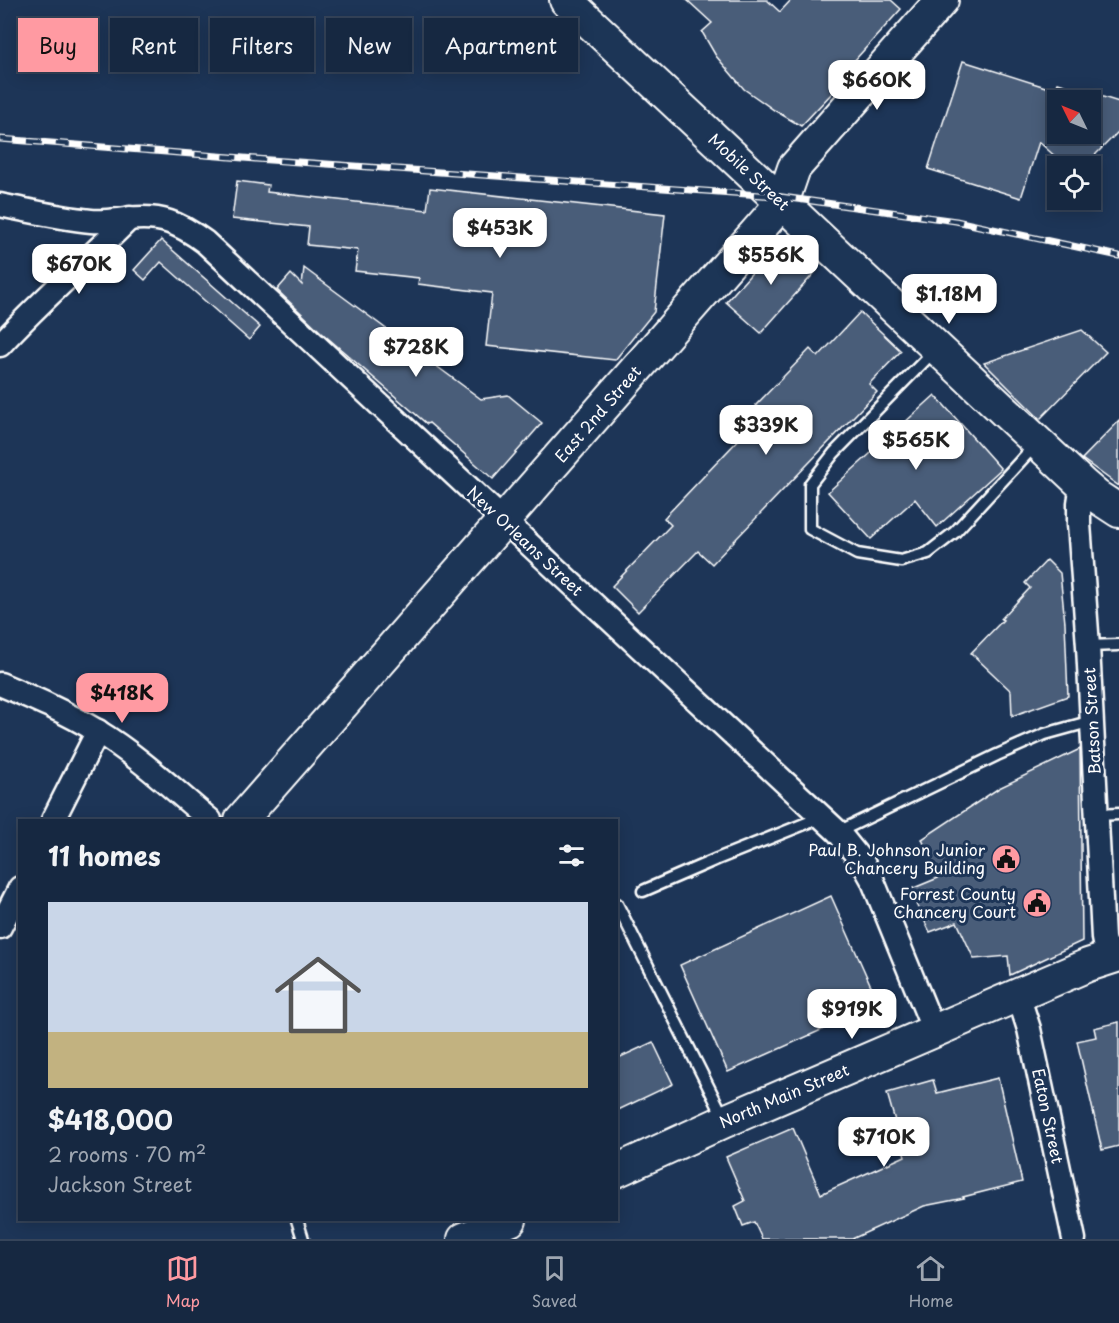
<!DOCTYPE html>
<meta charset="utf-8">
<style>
body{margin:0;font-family:"Playpen Sans",sans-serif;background:#23344c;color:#f1f3f6;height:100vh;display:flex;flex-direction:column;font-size:22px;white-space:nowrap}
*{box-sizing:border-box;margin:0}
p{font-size:20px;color:#9ea6b1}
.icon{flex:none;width:33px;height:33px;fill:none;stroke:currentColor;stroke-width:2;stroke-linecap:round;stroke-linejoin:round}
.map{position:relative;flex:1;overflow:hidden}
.drawer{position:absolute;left:18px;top:819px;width:600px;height:402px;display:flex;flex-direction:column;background:#162841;border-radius:0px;box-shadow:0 3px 15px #0003,0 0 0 2px #35445a}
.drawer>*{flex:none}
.hud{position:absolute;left:18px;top:18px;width:600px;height:54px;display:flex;gap:12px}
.needle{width:39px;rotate:313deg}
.buttons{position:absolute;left:1047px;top:90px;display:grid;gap:12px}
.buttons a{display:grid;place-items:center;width:54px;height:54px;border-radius:0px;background:#162841;box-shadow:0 3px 15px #0003,0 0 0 2px #35445a;font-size:30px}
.price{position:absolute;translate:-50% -51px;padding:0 14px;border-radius:12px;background:#fff;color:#222;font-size:20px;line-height:39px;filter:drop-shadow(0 2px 3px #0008)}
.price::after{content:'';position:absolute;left:50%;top:36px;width:18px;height:14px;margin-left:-9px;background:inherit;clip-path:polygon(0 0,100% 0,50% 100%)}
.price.current{background:#ff9aa2;color:#111}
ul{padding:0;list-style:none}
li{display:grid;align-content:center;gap:12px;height:318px;padding:0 30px}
li span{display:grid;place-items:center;height:186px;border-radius:0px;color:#555}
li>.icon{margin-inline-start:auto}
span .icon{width:108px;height:108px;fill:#fffc;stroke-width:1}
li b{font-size:26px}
h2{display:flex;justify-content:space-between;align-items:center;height:72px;padding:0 30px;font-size:26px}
.tag{padding:0 21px;border-radius:0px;background:#162841;box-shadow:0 3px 15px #0003,0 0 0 2px #35445a;font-size:21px;line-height:54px}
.tag.current{background:#ff9aa2;color:#111}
.tab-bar{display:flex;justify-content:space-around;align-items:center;height:84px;border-top:2px solid #35445a;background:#162841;font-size:16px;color:#9ea6b1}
.tab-bar a{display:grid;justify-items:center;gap:3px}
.tab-bar .current{color:#ff9aa2}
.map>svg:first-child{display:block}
.building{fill:#4a5d79;stroke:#fff;stroke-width:1.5;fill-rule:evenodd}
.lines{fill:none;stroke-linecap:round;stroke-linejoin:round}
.lane-casing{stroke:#fff;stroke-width:15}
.street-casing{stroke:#fff;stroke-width:27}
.secondary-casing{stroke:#fff;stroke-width:36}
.lane{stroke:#1d3557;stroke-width:10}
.street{stroke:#1d3557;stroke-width:22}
.secondary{stroke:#1d3557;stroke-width:32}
.rail-casing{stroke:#fff;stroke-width:7}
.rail{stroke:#1d3557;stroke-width:4.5;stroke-dasharray:14;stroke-linecap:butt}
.labels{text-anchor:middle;stroke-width:6;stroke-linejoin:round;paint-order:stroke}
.street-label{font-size:16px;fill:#fff;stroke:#1d3557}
.poi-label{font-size:16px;fill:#fff;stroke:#1d3557;text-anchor:end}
</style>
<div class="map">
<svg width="1119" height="1239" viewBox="0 0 1119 1239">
<rect width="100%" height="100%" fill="#1d3557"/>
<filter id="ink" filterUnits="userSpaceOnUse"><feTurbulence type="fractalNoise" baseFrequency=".0167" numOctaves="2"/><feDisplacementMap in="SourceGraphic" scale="12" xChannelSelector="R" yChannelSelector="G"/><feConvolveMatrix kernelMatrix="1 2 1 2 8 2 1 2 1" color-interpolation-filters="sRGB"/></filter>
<g filter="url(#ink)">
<!-- building -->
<g class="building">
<polygon points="687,0 767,0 780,12 791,0 891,0 901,9 845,71 849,75 801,126 774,110 744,89 716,56 702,32 712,23"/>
<path d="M963,61L1055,90L1058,83L1119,102V131L1084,166H1066L1039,142L1021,198L928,169ZM1058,100H1090V134H1058Z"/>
<polygon points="237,181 268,185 267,192 427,210 430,188 665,214 654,312 615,360 486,346 492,293 418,284 419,278 355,271 358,250 307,245 309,227 232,219"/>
<polygon points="782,239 817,270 761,333 726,302"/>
<polygon points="161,240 260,327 249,340 161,262 145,280 134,270"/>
<polygon points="304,268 481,399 508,395 542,423 493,479 429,423 427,424 322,333 277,290 291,274 302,285"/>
<polygon points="860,312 901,351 869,384 877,392 712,564 698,551 638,612 612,586 671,525 664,518 764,413 756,405 810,349 818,357"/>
<polygon points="1082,330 1106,352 1040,419 984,363"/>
<polygon points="935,395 1001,469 937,527 915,499 871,539 828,492"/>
<polygon points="1119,421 1119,486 1082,459"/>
<polygon points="1047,560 1060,573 1065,623 1068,696 1012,716 1011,691 971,653 1003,620 1001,619 1030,588 1025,583"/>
<polygon points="1080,749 1082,941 1010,975 1008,956 974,959 957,922 930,932 909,890 938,878 922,839 999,788"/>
<polygon points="831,896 879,1004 728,1072 680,965"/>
<polygon points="1119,1022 1119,1146 1102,1150 1077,1041 1096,1037 1094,1028"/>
<polygon points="653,1042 673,1084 616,1111 616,1059"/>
<polygon points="998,1078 1022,1182 963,1197 964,1198 924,1206 852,1239 762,1239 754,1222 743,1226 735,1206 745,1201 726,1157 793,1128 821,1194 905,1156 887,1093 933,1080 937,1093"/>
</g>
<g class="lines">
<!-- lane casing -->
<g class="lane-casing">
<g id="lane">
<polyline points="935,350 834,453 810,484 810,529 857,554 901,561 928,553 955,532 1037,443"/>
<polyline points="1088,646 1118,645"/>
<polyline points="1096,815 1119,814"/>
<polyline points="838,832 997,755 1045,734 1092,721"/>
<polyline points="643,891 717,859 822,817"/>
<polyline points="616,904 617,904 724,1118"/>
<polyline points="297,1220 303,1239"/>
</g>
</g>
<!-- street casing -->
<g class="street-casing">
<g id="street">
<path d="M0,205C30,211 60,218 91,221C104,222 116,220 128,219C161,215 179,223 205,242L838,832L863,863L872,879L934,1031"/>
<path d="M0,345C41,300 87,261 130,218"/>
<polyline points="1082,484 1079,503 1079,524 1088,646 1103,938 1107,958"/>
<path d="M0,684C33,698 66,712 97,731C137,755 174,790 210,820"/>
<polyline points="53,820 98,731"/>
<polyline points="0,927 20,888"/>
<polyline points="1018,995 1029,1029 1074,1239"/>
</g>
</g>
<!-- secondary casing -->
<g class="secondary-casing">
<g id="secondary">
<polyline points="566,0 1082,484 1096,496 1119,511"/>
<polyline points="241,820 782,203 794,168 942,0"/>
<polyline points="616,1171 725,1121 1018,995 1088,965 1119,955"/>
<polyline points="464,1239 510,1220"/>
</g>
</g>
<!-- lane -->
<use href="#lane" class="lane"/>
<!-- street -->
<use href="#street" class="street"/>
<!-- secondary -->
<use href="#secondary" class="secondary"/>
<!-- rail casing -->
<g class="rail-casing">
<polyline id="rail" points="0,139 256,159 775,196 956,221 1119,256"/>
</g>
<!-- rail -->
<use href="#rail" class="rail"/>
</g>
</g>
<!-- icons -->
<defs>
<g id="civic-disc" transform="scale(1.5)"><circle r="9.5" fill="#ff9aa2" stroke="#1d3557"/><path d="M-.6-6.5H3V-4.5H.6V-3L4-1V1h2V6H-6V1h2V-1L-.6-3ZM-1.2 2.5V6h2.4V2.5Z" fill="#111"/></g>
</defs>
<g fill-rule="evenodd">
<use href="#civic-disc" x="1006" y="859"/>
<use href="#civic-disc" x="1037" y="903"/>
</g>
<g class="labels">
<!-- street labels -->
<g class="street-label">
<text transform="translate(749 172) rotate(43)" y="6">Mobile Street</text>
<text transform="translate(598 414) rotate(-49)" y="6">East 2nd Street</text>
<text transform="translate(525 541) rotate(43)" y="6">New Orleans Street</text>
<text transform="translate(1092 721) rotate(-93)" y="6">Batson Street</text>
<text transform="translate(784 1096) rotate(-23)" y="6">North Main Street</text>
<text transform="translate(1048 1116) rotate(78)" y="6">Eaton Street</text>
</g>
<!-- poi labels -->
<g class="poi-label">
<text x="985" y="856">Paul B. Johnson Junior<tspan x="985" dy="18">Chancery Building</tspan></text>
<text x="1016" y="900">Forrest County<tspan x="1016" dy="18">Chancery Court</tspan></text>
</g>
</g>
</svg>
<div class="buttons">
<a><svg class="needle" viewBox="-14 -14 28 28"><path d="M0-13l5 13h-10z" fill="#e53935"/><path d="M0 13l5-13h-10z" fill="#9ea6b1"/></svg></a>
<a><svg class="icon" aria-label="locate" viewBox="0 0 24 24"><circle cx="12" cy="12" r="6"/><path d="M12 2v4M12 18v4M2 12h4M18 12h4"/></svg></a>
</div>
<b class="price" style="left:877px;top:111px">$660K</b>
<b class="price" style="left:500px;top:259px">$453K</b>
<b class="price" style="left:771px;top:286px">$556K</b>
<b class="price" style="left:79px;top:295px">$670K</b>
<b class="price" style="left:949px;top:325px">$1.18M</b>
<b class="price" style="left:416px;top:378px">$728K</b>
<b class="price" style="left:766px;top:456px">$339K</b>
<b class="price" style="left:916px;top:471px">$565K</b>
<b class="price current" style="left:122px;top:724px">$418K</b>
<b class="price" style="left:852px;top:1040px">$919K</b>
<b class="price" style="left:884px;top:1168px">$710K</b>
<div class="hud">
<a class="tag current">Buy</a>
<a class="tag">Rent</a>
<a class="tag">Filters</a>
<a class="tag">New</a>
<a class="tag">Apartment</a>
</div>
<section class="drawer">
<h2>11 homes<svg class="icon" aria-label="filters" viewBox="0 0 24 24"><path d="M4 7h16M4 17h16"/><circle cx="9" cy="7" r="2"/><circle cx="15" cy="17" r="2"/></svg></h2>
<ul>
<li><span style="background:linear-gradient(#c9d6e8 70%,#c2b280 0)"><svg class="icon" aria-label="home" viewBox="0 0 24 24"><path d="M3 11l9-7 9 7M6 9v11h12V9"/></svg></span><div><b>$418,000</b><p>2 rooms · 70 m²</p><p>Jackson Street</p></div></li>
</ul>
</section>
</div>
<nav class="tab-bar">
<a class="current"><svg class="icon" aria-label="map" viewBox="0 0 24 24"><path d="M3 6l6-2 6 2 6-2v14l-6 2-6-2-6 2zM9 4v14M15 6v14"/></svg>Map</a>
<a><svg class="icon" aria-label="saved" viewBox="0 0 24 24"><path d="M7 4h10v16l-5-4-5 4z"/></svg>Saved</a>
<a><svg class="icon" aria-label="home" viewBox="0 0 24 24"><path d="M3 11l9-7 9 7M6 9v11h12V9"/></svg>Home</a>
</nav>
